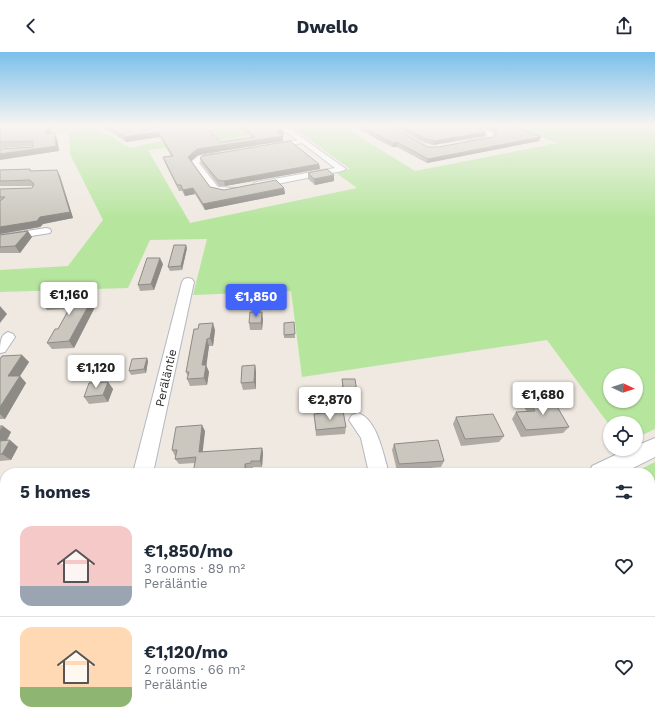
<!DOCTYPE html>
<meta charset="utf-8">
<style>
body{margin:0;font-family:"Work Sans",sans-serif;background:#f2f2f3;color:#1f2937;height:100vh;display:flex;flex-direction:column;font-size:15px;white-space:nowrap}
*{box-sizing:border-box;margin:0}
p{font-size:13px;color:#747a83}
.icon{flex:none;width:22px;height:22px;fill:none;stroke:currentColor;stroke-width:2;stroke-linecap:round;stroke-linejoin:round}
.map{position:relative;flex:1;overflow:hidden}
.details{position:absolute;left:0px;top:416px;width:655px;height:256px;display:flex;flex-direction:column;background:#fff;border-radius:16px 16px 0 0;box-shadow:0 1px 3px #0004}
.details>*{flex:none}
.needle{width:26px;rotate:94deg}
.controls{position:absolute;left:603px;top:316px;display:grid;gap:8px}
.controls a{display:grid;place-items:center;width:40px;height:40px;border-radius:50%;background:#fff;box-shadow:0 1px 3px #0004;font-size:20px}
.price{position:absolute;translate:-50% -34px;padding:0 9px;border-radius:4px;background:#fff;color:#222;font-size:13px;line-height:26px;filter:drop-shadow(0 1px 2px #0008)}
.price::after{content:'';position:absolute;left:50%;top:24px;width:12px;height:9px;margin-left:-6px;background:inherit;clip-path:polygon(0 0,100% 0,50% 100%)}
.price.selected{background:#4264fb;color:#fff}
ul{padding:0;list-style:none}
li{display:flex;align-items:center;gap:12px;height:100px;padding:0 20px}
li+li{border-top:1px solid #e0e1e3}
li span{display:grid;place-items:center;flex:none;width:112px;height:80px;border-radius:12px;color:#555}
li>.icon{margin-inline-start:auto}
span .icon{width:48px;height:48px;fill:#fffc;stroke-width:1}
li b{font-size:17px}
h2{display:flex;justify-content:space-between;align-items:center;height:48px;padding:0 20px;font-size:17px}
header{display:flex;justify-content:space-between;align-items:center;height:52px;padding:0 20px;background:#fff;font-size:18px;font-weight:700}
.map>svg:first-child{display:block}
.green{fill:#b6e59e;fill-rule:evenodd}
.lines{fill:none;stroke-linecap:round;stroke-linejoin:round}
.minor-casing{stroke:#b4b7c1;stroke-width:2}
.tertiary-casing{stroke:#b4b7c1;stroke-width:2}
.minor{fill:#fff;fill-rule:evenodd}
.tertiary{fill:#fff;fill-rule:evenodd}
.wall{fill:#afaba4}
.shaded-wall{fill:#8e8b86}
.building{fill:#cbc7bf;stroke:#8e8b86}
.labels{text-anchor:middle;stroke-width:3;stroke-linejoin:round;paint-order:stroke}
.street-label{font-size:12px;fill:#2e2e2e;stroke:#fff}
</style>
<header><svg class="icon" aria-label="back" viewBox="0 0 24 24"><path d="M15 5l-7 7 7 7"/></svg>Dwello<svg class="icon" aria-label="share" viewBox="0 0 24 24"><path d="M12 15V3M7 8l5-5 5 5M5 13v7h14v-7"/></svg></header>
<div class="map">
<svg width="655" height="672" viewBox="0 0 655 672">
<rect width="100%" height="100%" fill="#efe9e1"/>
<!-- green -->
<g class="green">
<path d="M50,73H91L130,96L229,74L279,80L148,98L190,171L357,136L335,120L350,117L292,75L273,73H341L415,119L558,91L511,73H642L655,78V377L636,386V371H610V374L547,288L302,325L291,239L193,243L207,187L150,188L128,236L0,240V218L68,214L103,168L70,102L69,81L0,88V82ZM610,323H636V349H610Z"/>
<polygon points="655,410 655,672 295,672 294,667 650,667 650,421 633,421"/>
</g>
<g class="lines">
<!-- minor casing -->
<g class="minor-casing">
<g id="minor">
<polygon points="253,73 270,73 290,77 346,117 342,119 257,136 254,135 253,133 254,131 257,130 335,116 302,91 268,97 268,93 298,88 286,80"/>
<polygon points="465,73 474,73 493,81 493,86 490,88 468,91 468,89 487,85 487,83"/>
<polygon points="220,101 223,101 223,105 203,108 199,111 218,135 236,136 237,138 236,140 225,142 212,139 191,110 198,104"/>
<polygon points="46,176 50,177 51,179 50,181 0,189 0,183"/>
<polygon points="188,226 192,227 194,230 153,421 133,421 182,230 184,227"/>
<path d="M8,280L13,282L15,285L5,300L0,301C0,292 0,283 8,280Z"/>
<path d="M358,361C378,368 383,403 389,421H369L361,386L349,368L352,363Z"/>
</g>
</g>
<!-- tertiary casing -->
<g class="tertiary-casing">
<g id="tertiary">
<polygon points="655,386 655,405 623,421 589,421 592,414 628,397 636,397 636,394"/>
<rect x="0" y="571" width="5" height="30"/>
</g>
</g>
<!-- minor -->
<use href="#minor" class="minor"/>
<!-- tertiary -->
<use href="#tertiary" class="tertiary"/>
</g>
<!-- wall -->
<g class="wall">
<polygon points="0,73 52,73 50,82 57,86 59,99 33,95 33,94 0,96"/>
<polygon points="101,73 137,73 145,78 164,73 220,73 207,76 220,90 251,85 237,73 269,73 284,83 282,83 283,84 283,89 198,103 191,108 210,135 224,138 284,136 285,142 205,158 195,142 185,144 182,139 179,139 165,111 163,105 171,104 160,85 126,90"/>
<polygon points="351,73 387,73 428,95 439,95 492,85 495,83 495,81 478,73 512,73 539,89 427,111 397,95 392,95"/>
<polygon points="389,73 473,73 486,80 485,84 433,93 422,90 392,74"/>
<polygon points="200,106 319,112 320,117 225,134 219,134 201,111"/>
<polygon points="30,117 31,119 57,118 60,124 73,166 43,172 40,175 0,182 0,137 32,136 33,134 0,134 0,118"/>
<polygon points="308,121 334,129 315,133 308,127"/>
<polygon points="0,183 32,185 20,201 0,201"/>
<polygon points="187,196 182,218 170,219 168,215"/>
<polygon points="163,212 154,238 140,239 138,233"/>
<polygon points="87,245 85,249 95,255 74,296 52,297 47,291 58,277 69,257 47,258 42,251"/>
<polygon points="263,267 262,278 250,278 249,271"/>
<polygon points="294,270 295,286 284,286 284,283"/>
<polygon points="194,277 215,278 213,294 209,294 206,313 209,320 207,333 190,334 187,327 188,325 186,320"/>
<polygon points="22,303 29,310 20,324 26,331 5,367 0,367 0,307"/>
<polygon points="147,306 148,309 146,321 131,323 129,319"/>
<polygon points="255,313 256,320 256,337 243,338 241,331"/>
<polygon points="342,327 358,348 358,355 345,356 342,335"/>
<polygon points="108,330 113,337 108,350 89,352 84,345"/>
<polygon points="529,348 569,375 563,381 521,385 512,367 516,360 527,360 524,355"/>
<polygon points="314,362 346,375 345,382 316,384"/>
<polygon points="456,365 504,384 499,390 461,394 453,372"/>
<polygon points="0,374 11,380 7,389 18,395 11,408 0,409"/>
<polygon points="205,379 202,400 262,396 263,401 262,415 253,415 253,417 247,417 247,421 193,421 195,411 179,412 175,407 176,404 175,404 172,398"/>
<polygon points="394,392 444,409 441,415 397,419 392,398"/>
</g>
<!-- shaded-wall -->
<g class="shaded-wall">
<polygon points="49,73 52,73 49,87 46,82"/>
<polygon points="147,73 158,73 147,75"/>
<polygon points="203,73 220,73 204,77"/>
<polygon points="283,78 284,83 277,84 276,79"/>
<polygon points="158,80 160,85 126,90 125,85"/>
<polygon points="486,80 485,84 433,93 434,89"/>
<polygon points="54,81 57,86 59,99 0,108 0,102 56,94"/>
<polygon points="283,84 283,89 198,103 190,110 188,105 197,97"/>
<polygon points="541,85 539,89 427,111 428,107"/>
<polygon points="397,90 397,95 392,95 393,91"/>
<polygon points="319,112 320,117 225,134 224,129"/>
<polygon points="57,118 60,124 73,166 43,172 40,175 0,182 0,175"/>
<polygon points="334,123 334,129 315,133 314,127"/>
<polygon points="193,136 195,142 185,144 183,138"/>
<polygon points="284,136 285,142 205,158 203,152"/>
<polygon points="28,179 32,185 20,201 15,194"/>
<polygon points="186,193 187,196 182,218 181,214"/>
<polygon points="160,206 163,212 154,238 151,232"/>
<polygon points="83,239 87,245 82,256 78,249"/>
<polygon points="91,249 95,255 74,296 69,289"/>
<polygon points="0,254 7,262 0,271"/>
<polygon points="262,260 263,267 262,278 261,271"/>
<polygon points="213,271 215,278 213,294 210,286"/>
<polygon points="207,287 209,294 206,317 206,313 209,320 207,333 204,326 202,313"/>
<polygon points="22,303 29,310 20,324 26,331 5,367 0,362 0,355 8,324"/>
<polygon points="147,306 148,309 146,321 144,317"/>
<polygon points="255,313 256,320 256,337 254,330"/>
<polygon points="108,330 113,337 108,350 103,343"/>
<polygon points="202,373 205,379 202,406 199,400"/>
<polygon points="3,374 11,380 2,396 0,394 0,379"/>
<polygon points="10,388 18,395 11,408 2,402"/>
<polygon points="262,396 263,401 262,415 260,409"/>
<polygon points="245,412 247,417 247,421 245,421"/>
</g>
<!-- building -->
<g class="building">
<polygon points="0,73 49,73 46,82 54,81 56,94 0,102 0,97 33,95 33,89 0,90"/>
<polygon points="106,73 137,73 145,78 164,73 204,73 220,90 255,85 242,73 269,73 272,74 283,78 276,79 283,84 197,97 188,105 210,135 224,138 276,128 284,136 203,152 193,136 183,138 181,133 177,133 163,105 173,104 158,80 125,85"/>
<polygon points="359,73 387,73 428,95 439,95 492,85 495,83 497,78 496,76 489,73 512,73 541,85 428,107 397,90 393,91"/>
<polygon points="399,73 473,73 486,80 434,89 423,86"/>
<polygon points="290,89 319,112 224,129 218,128 200,106 202,104"/>
<polygon points="30,117 30,119 57,118 70,160 40,165 37,169 0,175 0,149 5,145 0,145 0,137 32,136 34,132 30,128 0,129 0,118"/>
<polygon points="327,117 334,123 314,127 308,121"/>
<polygon points="28,179 15,194 0,195 0,183"/>
<polygon points="174,193 186,193 181,214 168,215"/>
<polygon points="147,206 160,206 151,232 138,233"/>
<polygon points="69,239 83,239 78,249 91,249 69,289 47,291 55,277 58,277 73,250 42,251"/>
<polygon points="250,260 262,260 261,271 249,271"/>
<polygon points="294,270 295,282 284,283 284,271"/>
<polygon points="213,271 210,286 207,287 202,313 206,313 204,326 187,327 189,320 186,320 194,277 198,277 199,272"/>
<polygon points="22,303 8,324 20,324 0,355 0,307 2,304"/>
<polygon points="147,306 144,317 129,319 132,307"/>
<polygon points="255,313 254,330 241,331 242,314"/>
<polygon points="342,327 355,327 358,348 345,349"/>
<polygon points="108,330 103,343 84,345 89,331"/>
<polygon points="552,346 569,375 526,378 516,360 535,359 529,348"/>
<polygon points="343,359 346,375 316,378 314,362"/>
<polygon points="493,362 504,384 465,387 456,365"/>
<polygon points="202,373 199,400 262,396 260,409 251,409 251,411 245,412 245,421 193,421 196,405 175,407 177,398 172,398 176,375"/>
<polygon points="0,374 3,374 0,379"/>
<polygon points="10,388 2,402 0,402 0,389"/>
<polygon points="438,388 444,409 399,412 394,392"/>
</g>
<!-- sky -->
<linearGradient id="sky" x2="0" y2="1"><stop stop-color="#7abfeb"/><stop offset="0.44" stop-color="#f8f5f2"/><stop offset="1" stop-color="#f8f5f2" stop-opacity="0"/></linearGradient>
<rect width="655" height="167" fill="url(#sky)"/>
<g class="labels">
<!-- street labels -->
<g class="street-label">
<text transform="translate(166 326) rotate(-77)" y="4">Peräläntie</text>
</g>
</g>
</svg>
<div class="controls">
<a><svg class="needle" viewBox="-14 -14 28 28"><path d="M0-13l5 13h-10z" fill="#e53935"/><path d="M0 13l5-13h-10z" fill="#747a83"/></svg></a>
<a><svg class="icon" aria-label="locate" viewBox="0 0 24 24"><circle cx="12" cy="12" r="6"/><path d="M12 2v4M12 18v4M2 12h4M18 12h4"/></svg></a>
</div>
<b class="price" style="left:69px;top:264px">€1,160</b>
<b class="price selected" style="left:256px;top:266px">€1,850</b>
<b class="price" style="left:96px;top:337px">€1,120</b>
<b class="price" style="left:543px;top:364px">€1,680</b>
<b class="price" style="left:330px;top:369px">€2,870</b>
<section class="details">
<h2>5 homes<svg class="icon" aria-label="filters" viewBox="0 0 24 24"><path d="M4 7h16M4 17h16"/><circle cx="9" cy="7" r="2"/><circle cx="15" cy="17" r="2"/></svg></h2>
<ul>
<li><span style="background:linear-gradient(#f6c9c9 75%,#9aa5b1 0)"><svg class="icon" aria-label="home" viewBox="0 0 24 24"><path d="M3 11l9-7 9 7M6 9v11h12V9"/></svg></span><div><b>€1,850/mo</b><p>3 rooms · 89 m²</p><p>Peräläntie</p></div><svg class="icon" aria-label="heart" viewBox="0 0 24 24"><path d="M12 20l-8-8c-3-5 5-10 8-4 3-6 11-1 8 4z"/></svg></li>
<li><span style="background:linear-gradient(#ffd9b3 75%,#8fb573 0)"><svg class="icon" aria-label="home" viewBox="0 0 24 24"><path d="M3 11l9-7 9 7M6 9v11h12V9"/></svg></span><div><b>€1,120/mo</b><p>2 rooms · 66 m²</p><p>Peräläntie</p></div><svg class="icon" aria-label="heart" viewBox="0 0 24 24"><path d="M12 20l-8-8c-3-5 5-10 8-4 3-6 11-1 8 4z"/></svg></li>
</ul>
</section>
</div>
